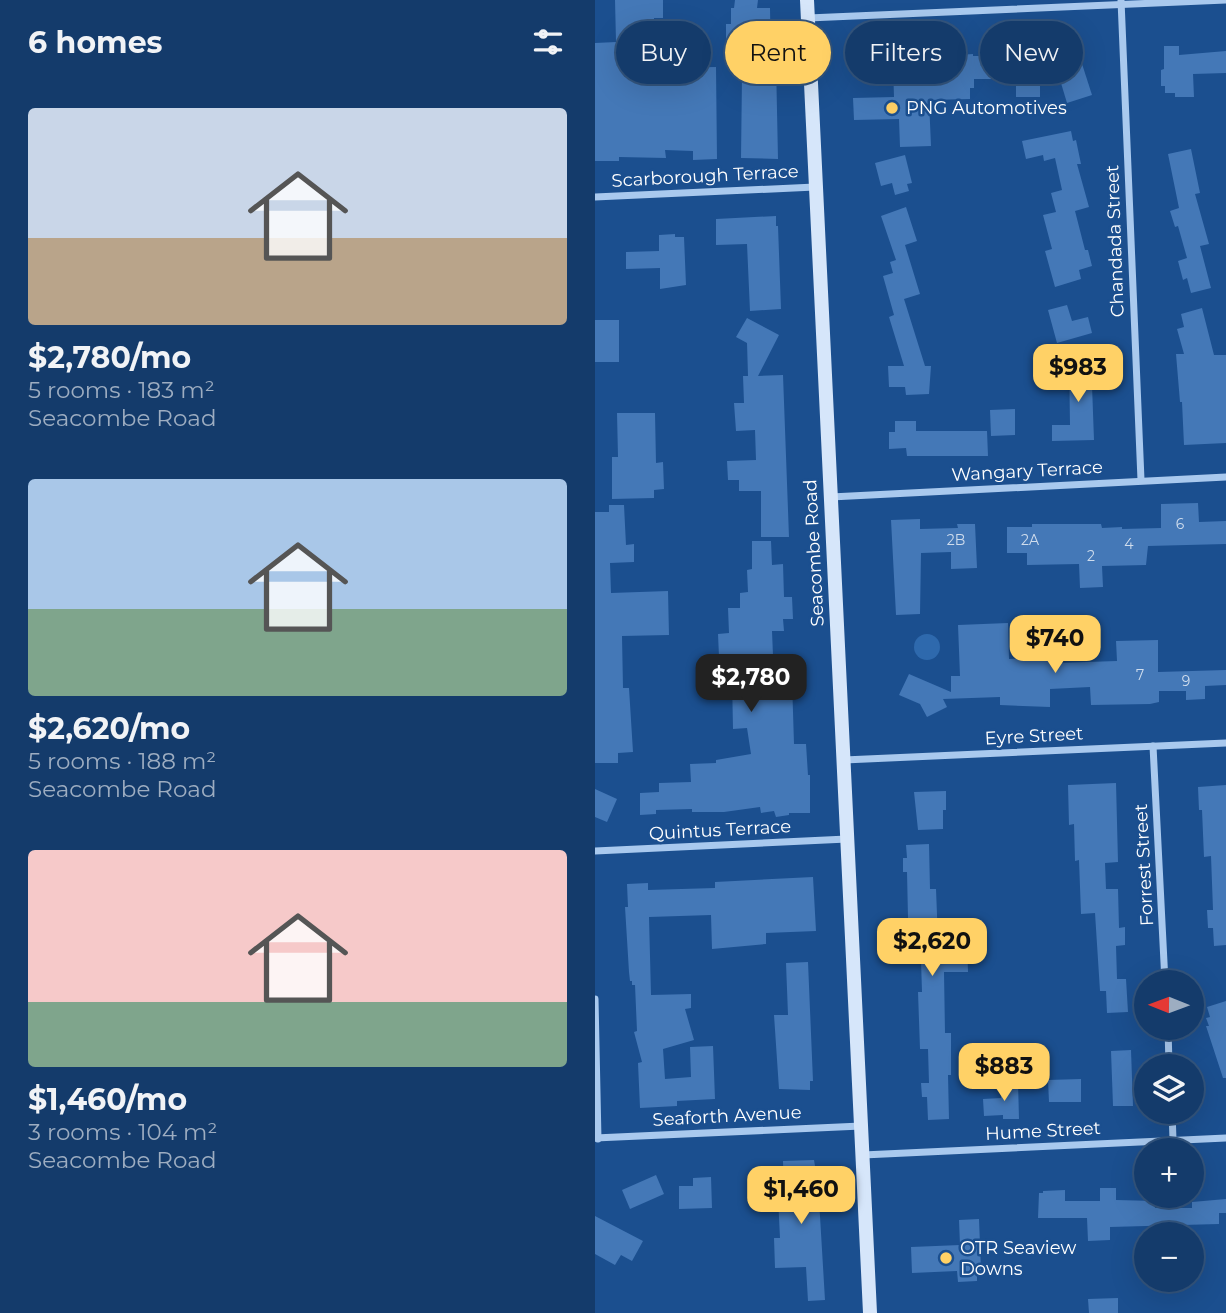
<!DOCTYPE html>
<meta charset="utf-8">
<style>
body{margin:0;font-family:Montserrat,sans-serif;background:#1d4271;color:#f1f3f6;height:100vh;display:flex;flex-direction:column;font-size:26px;white-space:nowrap}
*{box-sizing:border-box;margin:0}
p{font-size:23px;color:#9dadc1}
.icon{flex:none;width:38px;height:38px;fill:none;stroke:currentColor;stroke-width:2;stroke-linecap:round;stroke-linejoin:round}
.map{position:relative;flex:1;overflow:hidden}
.drawer{display:flex;flex-direction:column;background:#143b6b;width:595px}
.drawer>*{flex:none}
.banner{position:absolute;left:21px;top:21px;width:504px;height:63px;display:flex;gap:14px}
.needle{width:46px;rotate:271deg}
.buttons{position:absolute;left:539px;top:970px;display:grid;gap:14px}
.buttons a{display:grid;place-items:center;width:70px;height:70px;border-radius:50%;background:#143b6b;box-shadow:0 7px 28px #0002,0 0 0 2px #33557e;font-size:35px}
.price{position:absolute;translate:-50% -60px;padding:0 16px;border-radius:14px;background:#ffd166;color:#111;font-size:23px;line-height:46px;filter:drop-shadow(0 2px 4px #0008)}
.price::after{content:'';position:absolute;left:50%;top:42px;width:21px;height:16px;margin-left:-10px;background:inherit;clip-path:polygon(0 0,100% 0,50% 100%)}
.price.selected{background:#222;color:#fff}
ul{padding:0;list-style:none}
li{display:grid;align-content:center;gap:14px;height:371px;padding:0 28px}
li span{display:grid;place-items:center;height:217px;border-radius:7px;color:#555}
li>.icon{margin-inline-start:auto}
span .icon{width:126px;height:126px;fill:#fffc;stroke-width:1}
li b{font-size:30px}
h2{display:flex;justify-content:space-between;align-items:center;height:84px;padding:0 28px;font-size:30px}
.tag{padding:0 24px;border-radius:32px;background:#143b6b;box-shadow:0 7px 28px #0002,0 0 0 2px #33557e;font-size:24px;line-height:63px}
.tag.selected{background:#ffd166;color:#111}
main{display:flex;flex:1;min-height:0}
.map>svg:first-child{display:block}
.green{fill:#2e69ad}
.building{fill:#4478b7}
.lines{fill:none;stroke-linecap:round;stroke-linejoin:round}
.street{stroke:#a9c9ee;stroke-width:7}
.secondary{stroke:#d6e6fa;stroke-width:14}
.poi-dot{fill:#ffd166;stroke:#1b4f8f;stroke-width:2.5}
.labels{text-anchor:middle;stroke-width:5;stroke-linejoin:round;paint-order:stroke}
.number-label{font-size:14px;fill:#d0dded}
.poi-label{font-size:18px;fill:#fff;stroke:#1b4f8f;text-anchor:start}
.street-label{font-size:18px;fill:#fff;stroke:#1b4f8f}
</style>
<main>
<section class="drawer">
<h2>6 homes<svg class="icon" aria-label="filters" viewBox="0 0 24 24"><path d="M4 7h16M4 17h16"/><circle cx="9" cy="7" r="2"/><circle cx="15" cy="17" r="2"/></svg></h2>
<ul>
<li><span style="background:linear-gradient(#c9d6e8 60%,#b9a48a 0)"><svg class="icon" aria-label="home" viewBox="0 0 24 24"><path d="M3 11l9-7 9 7M6 9v11h12V9"/></svg></span><div><b>$2,780/mo</b><p>5 rooms · 183 m²</p><p>Seacombe Road</p></div></li>
<li><span style="background:linear-gradient(#a9c7e8 60%,#7fa58c 0)"><svg class="icon" aria-label="home" viewBox="0 0 24 24"><path d="M3 11l9-7 9 7M6 9v11h12V9"/></svg></span><div><b>$2,620/mo</b><p>5 rooms · 188 m²</p><p>Seacombe Road</p></div></li>
<li><span style="background:linear-gradient(#f6c9c9 70%,#7fa58c 0)"><svg class="icon" aria-label="home" viewBox="0 0 24 24"><path d="M3 11l9-7 9 7M6 9v11h12V9"/></svg></span><div><b>$1,460/mo</b><p>3 rooms · 104 m²</p><p>Seacombe Road</p></div></li>
</ul>
</section>
<div class="map">
<svg width="631" height="1313" viewBox="0 0 631 1313">
<rect width="100%" height="100%" fill="#1b4f8f"/>
<!-- green -->
<circle class="green" cx="332" cy="647" r="13"/>
<!-- building -->
<g class="building">
<polygon points="20,0 68,0 68,18 59,18 60,48 71,48 71,68 121,67 122,159 98,160 98,151 70,150 71,158 24,157 24,161 0,161 0,43 21,42"/>
<polygon points="140,0 163,0 162,8 175,8 176,62 181,62 183,159 146,158 147,76 151,76 150,43 148,40 131,41 131,24 136,24 136,8 139,8"/>
<polygon points="480,42 497,95 472,103 456,50"/>
<polygon points="569,46 584,46 584,55 631,51 631,73 598,74 599,97 580,97 580,93 570,93 570,86 566,86 566,70 569,69"/>
<polygon points="378,54 378,56 445,56 445,97 421,97 421,79 379,79 379,88 375,88 375,99 334,100 336,146 305,147 304,119 259,120 258,98 299,97 298,66 363,64 363,55"/>
<polygon points="476,131 478,141 481,140 486,164 482,164 494,207 480,211 490,250 493,250 497,266 484,270 486,279 460,287 450,251 457,249 448,215 461,212 456,193 467,190 460,158 449,161 448,155 431,159 427,141"/>
<polygon points="596,149 605,193 600,194 614,244 605,246 616,288 596,293 592,278 588,280 583,261 592,258 583,226 580,227 575,211 584,208 573,154"/>
<polygon points="310,155 317,183 312,184 314,191 300,195 297,183 286,186 280,163"/>
<polygon points="311,207 322,241 310,245 325,294 309,299 330,366 336,366 334,394 311,395 310,387 294,387 293,366 309,366 294,317 299,315 288,276 298,273 295,262 301,260 286,216"/>
<polygon points="181,216 181,226 183,226 186,309 155,311 152,244 121,245 121,219"/>
<polygon points="80,234 80,237 89,237 91,285 65,289 65,268 31,269 31,252 64,251 64,235"/>
<polygon points="472,305 477,321 493,317 497,333 462,343 453,310"/>
<polygon points="607,308 619,355 631,355 631,443 589,445 587,402 585,402 581,354 589,354 582,329 589,327 586,314"/>
<polygon points="152,318 184,335 163,376 188,375 194,537 166,537 166,491 144,491 144,480 133,480 132,461 161,460 160,430 141,431 139,403 149,403 148,376 153,376 152,343 141,337"/>
<rect x="0" y="320" width="24" height="42"/>
<polygon points="496,358 499,440 457,441 457,425 475,425 474,359"/>
<polygon points="420,409 420,435 396,436 395,410"/>
<polygon points="22,413 60,413 61,463 68,462 69,489 59,490 59,498 17,499 17,457 23,457"/>
<polygon points="300,421 321,421 321,431 392,431 393,456 312,456 311,448 294,449 294,432 300,432"/>
<polygon points="603,503 604,522 631,521 631,544 553,546 551,565 507,566 508,587 485,588 484,564 432,565 432,553 412,553 412,527 437,527 437,524 506,524 507,528 527,527 527,529 566,528 566,504"/>
<polygon points="14,505 29,505 31,545 39,544 39,562 15,563 16,593 73,591 74,635 27,636 28,688 34,688 38,752 23,753 23,763 0,763 0,512 14,512"/>
<polygon points="325,519 325,529 363,528 362,524 380,524 382,568 356,569 356,552 326,553 325,614 301,615 296,520"/>
<polygon points="157,541 176,541 177,565 188,564 189,597 197,597 198,619 188,619 189,631 177,631 179,680 197,680 199,744 211,744 213,775 215,775 215,813 194,813 194,815 181,817 179,811 166,813 165,807 129,812 97,812 97,809 61,810 61,814 45,815 45,793 64,792 64,783 96,782 95,764 121,763 121,760 156,754 152,728 138,729 137,679 125,679 123,634 134,633 133,608 145,608 145,593 153,592 152,570 157,569"/>
<polygon points="413,623 414,659 461,657 462,663 522,661 521,641 563,640 563,672 631,670 631,685 610,686 610,699 591,700 591,691 564,691 564,702 555,704 496,705 495,687 455,689 455,707 405,705 405,697 348,699 352,707 332,717 325,704 304,695 314,674 356,692 356,676 365,676 363,625"/>
<polygon points="521,783 523,862 510,863 511,889 523,889 524,928 530,927 530,945 521,946 522,979 531,979 533,1012 512,1013 511,991 505,991 500,913 486,914 484,860 480,861 479,824 474,825 473,785"/>
<polygon points="631,785 631,945 619,946 618,928 613,928 612,910 618,910 616,856 609,857 607,810 604,810 603,787"/>
<polygon points="0,789 22,799 12,822 0,817"/>
<polygon points="351,791 351,810 348,810 348,829 323,830 319,792"/>
<polygon points="334,844 335,889 341,889 343,940 372,940 373,972 349,972 350,1033 356,1033 356,1075 353,1075 354,1119 333,1120 332,1097 327,1097 326,1083 334,1083 333,1049 325,1049 323,992 327,992 325,928 317,929 317,919 313,918 312,872 308,872 308,858 312,858 311,845"/>
<polygon points="218,877 221,931 171,933 171,944 117,949 116,915 54,917 56,995 96,994 96,1008 90,1009 99,1040 68,1049 70,1079 96,1077 95,1047 118,1046 120,1099 82,1101 82,1106 45,1108 43,1063 47,1062 39,1032 42,1031 40,985 37,985 37,981 35,981 34,972 30,907 33,907 32,884 53,883 53,890 120,888 120,882"/>
<polygon points="213,962 218,1081 215,1081 215,1090 184,1089 179,1015 193,1015 191,963"/>
<polygon points="631,1001 631,1078 628,1078 611,1026 614,1026 611,1018 615,1017 612,1007"/>
<polygon points="536,1050 538,1106 518,1106 516,1051"/>
<polygon points="486,1079 486,1102 454,1102 453,1080"/>
<polygon points="406,1082 423,1082 424,1119 408,1119 408,1115 389,1116 388,1099 406,1098"/>
<polygon points="219,1160 220,1166 222,1166 230,1300 213,1301 211,1267 180,1268 179,1238 185,1238 183,1197 189,1197 188,1161"/>
<polygon points="61,1175 69,1194 35,1209 27,1190"/>
<polygon points="116,1177 117,1208 84,1209 84,1186 98,1186 98,1178"/>
<polygon points="505,1188 521,1188 521,1200 560,1201 560,1208 597,1208 597,1202 631,1199 631,1213 624,1213 624,1224 515,1227 515,1240 493,1241 492,1218 443,1218 444,1193 448,1193 448,1191 470,1190 470,1201 505,1201"/>
<polygon points="0,1216 48,1241 37,1261 26,1255 20,1265 0,1254"/>
<polygon points="384,1219 386,1270 382,1270 382,1281 363,1282 362,1271 317,1273 316,1247 365,1245 364,1220"/>
<polygon points="523,1298 523,1313 494,1313 493,1299"/>
</g>
<g class="lines">
<!-- street -->
<g class="street">
<polyline points="526,0 546,480"/>
<polyline points="213,18 631,0"/>
<polyline points="0,197 220,187"/>
<polyline points="236,497 631,477"/>
<polyline points="558,746 570,982"/>
<polyline points="249,760 631,743"/>
<polyline points="0,851 252,839"/>
<polyline points="0,999 3,1139"/>
<polyline points="573,1027 574,1066"/>
<polyline points="577,1111 578,1140"/>
<polyline points="0,1138 266,1126"/>
<polyline points="268,1155 631,1138"/>
</g>
<!-- secondary -->
<polyline class="secondary" points="212,0 275,1313"/>
</g>
<!-- markers -->
<g class="poi-dot">
<circle cx="297" cy="108" r="7"/>
<circle cx="351" cy="1258" r="7"/>
</g>
<g class="labels">
<!-- number labels -->
<g class="number-label">
<text x="585" y="529">6</text>
<text x="361" y="545">2B</text>
<text x="435" y="545">2A</text>
<text x="534" y="549">4</text>
<text x="496" y="561">2</text>
<text x="545" y="680">7</text>
<text x="591" y="686">9</text>
</g>
<!-- poi labels -->
<g class="poi-label">
<text x="311" y="114">PNG Automotives</text>
<text x="365" y="1254">OTR Seaview<tspan x="365" dy="21">Downs</tspan></text>
</g>
<!-- street labels -->
<g class="street-label">
<text transform="translate(110 176) rotate(-3)" y="6">Scarborough Terrace</text>
<text transform="translate(520 241) rotate(-92)" y="6">Chandada Street</text>
<text transform="translate(432 471) rotate(-3)" y="6">Wangary Terrace</text>
<text transform="translate(219 553) rotate(-93)" y="6">Seacombe Road</text>
<text transform="translate(439 736) rotate(-3)" y="6">Eyre Street</text>
<text transform="translate(125 830) rotate(-3)" y="6">Quintus Terrace</text>
<text transform="translate(549 865) rotate(-93)" y="6">Forrest Street</text>
<text transform="translate(132 1116) rotate(-3)" y="6">Seaforth Avenue</text>
<text transform="translate(448 1131) rotate(-3)" y="6">Hume Street</text>
</g>
</g>
</svg>
<div class="buttons">
<a><svg class="needle" viewBox="-14 -14 28 28"><path d="M0-13l5 13h-10z" fill="#e53935"/><path d="M0 13l5-13h-10z" fill="#9dadc1"/></svg></a>
<a><svg class="icon" aria-label="layers" viewBox="0 0 24 24"><path d="M12 4l9 5-9 5-9-5zM3 14l9 5 9-5"/></svg></a>
<a>+</a>
<a>−</a>
</div>
<b class="price" style="left:483px;top:404px">$983</b>
<b class="price" style="left:460px;top:675px">$740</b>
<b class="price selected" style="left:156px;top:714px">$2,780</b>
<b class="price" style="left:337px;top:978px">$2,620</b>
<b class="price" style="left:409px;top:1103px">$883</b>
<b class="price" style="left:206px;top:1226px">$1,460</b>
<div class="banner">
<a class="tag">Buy</a>
<a class="tag selected">Rent</a>
<a class="tag">Filters</a>
<a class="tag">New</a>
</div>
</div>
</main>
